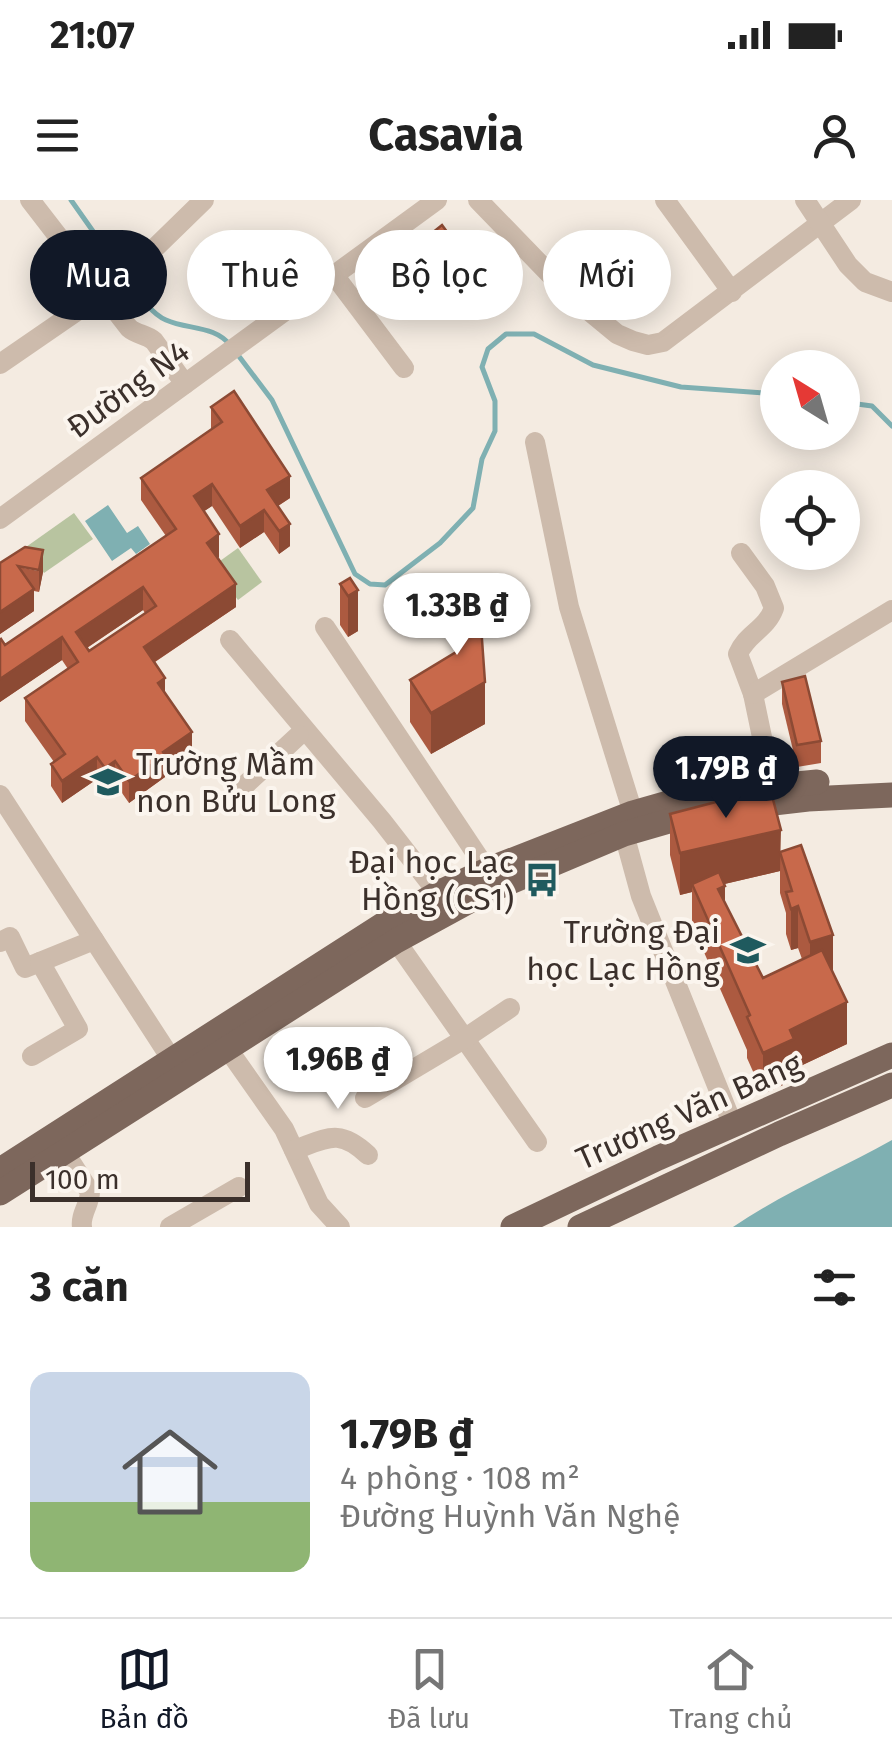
<!DOCTYPE html>
<html lang="vi">
<meta charset="utf-8">
<style>
body{margin:0;font-family:"Fira Sans",sans-serif;background:#f2f2f2;color:#222;height:100vh;display:flex;flex-direction:column;font-size:38px;white-space:nowrap}
*{box-sizing:border-box;margin:0}
p{font-size:32px;color:#767676}
.icon{flex:none;width:55px;height:55px;fill:none;stroke:currentColor;stroke-width:2;stroke-linecap:round;stroke-linejoin:round}
.map{position:relative;height:1027px;overflow:hidden}
.panel{display:flex;flex-direction:column;background:#fff;flex:1}
.panel>*{flex:none}
.hud{position:absolute;left:30px;top:30px;width:832px;height:90px;display:flex;gap:20px}
.needle{width:65px;rotate:323deg}
.buttons{position:absolute;left:760px;top:150px;display:grid;gap:20px}
.buttons a{display:grid;place-items:center;width:100px;height:100px;border-radius:50%;background:#fff;box-shadow:0 5px 25px #0003;font-size:50px}
.scale{position:absolute;left:30px;bottom:25px;width:220px;box-sizing:border-box;padding-left:10px;border:5px solid #3b302b;border-top:0;font-size:28px;line-height:35px;white-space:nowrap;color:#3b302b;-webkit-text-stroke:8px #fbf5ee;paint-order:stroke}
.price{position:absolute;translate:-50% -85px;padding:0 22px;border-radius:35px;background:#fff;color:#222;font-size:32px;line-height:65px;filter:drop-shadow(0 2px 5px #0008)}
.price::after{content:'';position:absolute;left:50%;top:60px;width:30px;height:22px;margin-left:-15px;background:inherit;clip-path:polygon(0 0,100% 0,50% 100%)}
.price.on{background:#111827;color:#fff}
ul{padding:0;list-style:none}
li{display:flex;align-items:center;gap:30px;height:250px;padding:0 30px}
li span{display:grid;place-items:center;flex:none;width:280px;height:200px;border-radius:20px;color:#555}
li>.icon{margin-inline-start:auto}
span .icon{width:120px;height:120px;fill:#fffc;stroke-width:1}
li b{font-size:42px}
h2{display:flex;justify-content:space-between;align-items:center;height:120px;padding:0 30px;font-size:42px}
.chip{padding:0 35px;border-radius:45px;background:#fff;box-shadow:0 5px 25px #0003;font-size:35px;line-height:90px}
.chip.on{background:#111827;color:#fff}
.status{display:flex;justify-content:space-between;align-items:center;height:70px;padding:0 50px;background:#fff;direction:ltr}
.status svg{height:28px;fill:currentColor}
header{display:flex;justify-content:space-between;align-items:center;height:130px;padding:0 30px;background:#fff;font-size:45px;font-weight:700}
.dock{display:flex;justify-content:space-around;align-items:center;height:140px;border-top:2px solid #e0e0e0;background:#fff;font-size:28px;color:#767676}
.dock a{display:grid;justify-items:center;gap:5px}
.dock .on{color:#111827}
.map>svg:first-child{display:block}
.green{fill:#b8c4a0}
.water{fill:#7fb0b2}
.lines{fill:none;stroke-linecap:round;stroke-linejoin:round}
.stream{stroke:#7fb0b2;stroke-width:5}
.minor{stroke:#cdbbac;stroke-width:20}
.major{stroke:#7d675c;stroke-width:25}
.wall{fill:#ac5a40;fill-rule:evenodd}
.shaded-wall{fill:#8c4a34}
.building{fill:#c8694b;stroke:#8c4a34;stroke-width:2.5;fill-rule:evenodd}
.labels{text-anchor:middle;stroke-width:8;stroke-linejoin:round;paint-order:stroke}
.street-label{font-size:32px;fill:#3b302b;stroke:#fbf5ee}
.poi-label{font-size:32px;fill:#3b302b;stroke:#fbf5ee;text-anchor:end}
</style>
<div class="status"><b>21:07</b><svg viewBox="0 0 49 12"><path d="M0 12V9h3v3zM5 12V6h3v6zM10 12V3h3v9zM15 12V0h3v12zM26 1h20v11H26zM47 4h2v5h-2z"/></svg></div>
<header><svg class="icon" aria-label="menu" viewBox="0 0 24 24"><path d="M4 6h16M4 12h16M4 18h16"/></svg>Casavia<svg class="icon" aria-label="person" viewBox="0 0 24 24"><circle cx="12" cy="8" r="4"/><path d="M4 21q1-7 8-7t8 7"/></svg></header>
<div class="map">
<svg width="892" height="1027" viewBox="0 0 892 1027">
<rect width="100%" height="100%" fill="#f4ebe1"/>
<!-- green -->
<g class="green">
<polygon points="74,313 93,339 44,373 26,347"/>
<polygon points="238,348 262,382 238,400 213,366"/>
</g>
<!-- water -->
<g class="water">
<polygon points="108,305 127,333 138,326 150,344 136,354 131,348 112,361 85,321"/>
<path d="M892,940V1027H733C783,993 840,969 892,940Z"/>
</g>
<g class="lines">
<!-- stream -->
<g class="stream">
<polyline points="71,0 121,71"/>
<path d="M128,79C138,93 150,113 166,120C188,130 215,125 231,146"/>
<polyline points="238,155 272,200 355,374 370,384 385,385 440,343 473,308 482,259 495,231 495,201 482,167 488,149 506,134 534,134 593,165 681,187 778,194"/>
<polyline points="842,202 872,206 892,226"/>
</g>
<!-- minor -->
<g class="minor">
<path d="M30,0L129,128C137,135 146,134 154,141L185,184"/>
<polyline points="478,0 571,96 617,134 633,141 648,145 663,142 851,0"/>
<polyline points="665,0 732,92"/>
<polyline points="805,0 848,65 865,82 892,92"/>
<polyline points="334,75 404,168"/>
<polyline points="0,164 122,80 204,0"/>
<polyline points="535,242 569,407 633,613"/>
<polyline points="0,319 437,0"/>
<path d="M741,353L765,386L774,408C766,430 747,433 738,454L753,494L772,585"/>
<polyline points="325,427 487,670"/>
<polyline points="230,440 382,621 438,693"/>
<polyline points="753,494 892,410"/>
<polyline points="244,586 299,535"/>
<polyline points="0,595 172,860"/>
<polyline points="624,634 641,696 730,918"/>
<polyline points="396,741 537,942"/>
<polyline points="0,742 10,737 25,768 94,740"/>
<polyline points="227,848 284,929 319,1004 340,1027"/>
<polyline points="32,856 78,829 40,762"/>
<polyline points="365,898 464,839 510,808"/>
<path d="M294,950C328,938 339,928 368,955"/>
<path d="M65,953L90,992C90,1004 80,1014 82,1027"/>
<polyline points="170,1027 239,987"/>
</g>
<!-- major -->
<g class="major">
<polyline points="739,607 808,599 892,595"/>
<polyline points="0,970 384,724 438,693 487,670 633,613 703,593 817,582"/>
<polyline points="0,993 396,741 484,693 624,634 700,612"/>
<polyline points="513,1027 658,958 892,855"/>
<polyline points="580,1027 779,934 892,885"/>
</g>
</g>
<!-- wall -->
<g class="wall">
<polygon points="412,49 467,80 436,103 412,70"/>
<path d="M211,207L290,298L278,306L290,346L279,354L264,332L240,348L212,306L204,311L219,357L218,358L236,407L155,462L165,494L192,554L165,572V577L129,603L115,583L105,590L97,579L62,603L51,586V564L54,562L25,521V498L68,469L62,460L0,502V440L5,445L166,336L141,300V278L211,229ZM143,410L145,413L89,451L87,448Z"/>
<polygon points="0,363 43,372 39,392 34,391 34,411 0,434"/>
<polygon points="350,378 358,431 348,437 340,425 340,384"/>
<polygon points="410,480 485,524 431,554 410,522"/>
<polygon points="782,482 821,541 821,563 797,567 782,504"/>
<path d="M670,614L781,652L833,774L847,844L794,869V880L763,894L747,858V850L692,725V692L680,695L670,655ZM780,671V693L786,713V734L791,750L798,748L802,759L763,778L725,704L724,684Z"/>
</g>
<!-- shaded-wall -->
<g class="shaded-wall">
<polygon points="467,59 467,80 436,103 436,81"/>
<polygon points="290,276 290,298 267,313 267,290"/>
<polygon points="212,284 212,306 194,318 194,296"/>
<polygon points="264,310 264,332 240,348 240,326"/>
<polygon points="290,324 290,346 279,354 279,331"/>
<polygon points="219,334 219,357 207,365 207,343"/>
<polygon points="43,350 43,372 39,392 39,370"/>
<polygon points="236,384 236,407 144,469 144,447"/>
<polygon points="143,387 143,410 76,455 76,432"/>
<polygon points="34,389 34,411 0,434 0,412"/>
<polygon points="358,390 358,431 348,437 348,396"/>
<polygon points="62,437 62,460 0,502 0,479"/>
<polygon points="165,478 165,500 158,483"/>
<polygon points="485,482 485,524 431,554 431,513"/>
<polygon points="192,532 192,554 165,572 165,577 129,603 129,581 163,552"/>
<polygon points="97,557 97,579 62,603 62,581"/>
<polygon points="115,561 115,583 105,590 105,568"/>
<polygon points="781,630 780,671 695,691 692,684 692,692 680,695 680,653"/>
<polygon points="725,686 725,727 718,689"/>
<polygon points="798,706 798,748 791,750 791,709"/>
<polygon points="833,735 833,776 810,783 810,742"/>
<polygon points="847,802 847,844 794,869 794,880 763,894 763,853 790,830"/>
</g>
<!-- building -->
<g class="building">
<polygon points="442,25 467,59 436,81 412,49"/>
<path d="M234,191L290,276L267,290L290,324L279,331L264,310L240,326L212,284L194,296L219,334L207,343L236,384L144,447L165,478L158,483L192,532L163,552L165,555L129,581L115,561L105,568L97,557L62,581L51,564L65,554L25,498L78,462L62,437L0,479V440L1,439L5,445L176,329L141,278L222,222L211,207ZM143,387L156,406L89,451L76,432Z"/>
<polygon points="25,347 43,350 39,370 18,366 34,389 0,412 0,363"/>
<polygon points="350,378 358,390 348,396 340,384"/>
<polygon points="478,383 485,482 431,513 410,480 456,452 456,396"/>
<polygon points="805,476 821,541 797,545 782,482"/>
<polygon points="770,588 781,630 680,653 670,614"/>
<polygon points="801,645 833,735 810,742 798,706 791,709 786,692 792,691 780,652"/>
<polygon points="719,672 725,686 718,689 763,778 822,750 847,802 790,830 794,839 763,853 747,817 750,815 692,684"/>
</g>
<!-- icons -->
<defs>
<g id="school-bare" transform="scale(2.7)"><path d="M0-5L7-2L0 1L-7-2ZM-4 1L0 2.5L4 1V4Q0 6-4 4Z" fill="#1f5a5e" stroke="#fbf5ee" stroke-width="2.5" paint-order="stroke"/></g>
<g id="bus-bare" transform="scale(2.7)"><path d="M-5-6H5V4H4V6H2V4H-2V6H-4V4H-5ZM-3.5-4V0h7V-4ZM-3.5 1.2v1.5H-2V1.2ZM2 1.2v1.5H3.5V1.2Z" fill="#1f5a5e" stroke="#fbf5ee" stroke-width="2.5" paint-order="stroke"/></g>
<g id="university-bare" transform="scale(2.7)"><path d="M0-5L7-2L0 1L-7-2ZM-4 1L0 2.5L4 1V4Q0 6-4 4Z" fill="#1f5a5e" stroke="#fbf5ee" stroke-width="2.5" paint-order="stroke"/></g>
</defs>
<g fill-rule="evenodd">
<use href="#school-bare" x="108" y="582"/>
<use href="#bus-bare" x="542" y="680"/>
<use href="#university-bare" x="748" y="750"/>
</g>
<g class="labels">
<!-- street labels -->
<g class="street-label">
<text transform="translate(128 189) rotate(-36)" y="11">Đường N4</text>
<text transform="translate(689 911) rotate(-24)" y="11">Trương Văn Bang</text>
</g>
<!-- poi labels -->
<g class="poi-label">
<text x="136" y="575" text-anchor="start">Trường Mầm<tspan x="136" dy="37">non Bửu Long</tspan></text>
<text x="514" y="673">Đại học Lạc<tspan x="514" dy="37">Hồng (CS1)</tspan></text>
<text x="720" y="743">Trường Đại<tspan x="720" dy="37">học Lạc Hồng</tspan></text>
</g>
</g>
</svg>
<div class="buttons">
<a><svg class="needle" viewBox="-14 -14 28 28"><path d="M0-13l5 13h-10z" fill="#e53935"/><path d="M0 13l5-13h-10z" fill="#767676"/></svg></a>
<a><svg class="icon" aria-label="locate" viewBox="0 0 24 24"><circle cx="12" cy="12" r="6"/><path d="M12 2v4M12 18v4M2 12h4M18 12h4"/></svg></a>
</div>
<div class="scale">100 m</div>
<b class="price" style="left:457px;top:458px">1.33B ₫</b>
<b class="price on" style="left:726px;top:621px">1.79B ₫</b>
<b class="price" style="left:338px;top:912px">1.96B ₫</b>
<div class="hud">
<a class="chip on">Mua</a>
<a class="chip">Thuê</a>
<a class="chip">Bộ lọc</a>
<a class="chip">Mới</a>
</div>
</div>
<section class="panel">
<h2>3 căn<svg class="icon" aria-label="filters" viewBox="0 0 24 24"><path d="M4 7h16M4 17h16"/><circle cx="9" cy="7" r="2"/><circle cx="15" cy="17" r="2"/></svg></h2>
<ul>
<li><span style="background:linear-gradient(#c9d6e8 65%,#8fb573 0)"><svg class="icon" aria-label="home" viewBox="0 0 24 24"><path d="M3 11l9-7 9 7M6 9v11h12V9"/></svg></span><div><b>1.79B ₫</b><p>4 phòng · 108 m²</p><p>Đường Huỳnh Văn Nghệ</p></div></li>
</ul>
</section>
<nav class="dock">
<a class="on"><svg class="icon" aria-label="map" viewBox="0 0 24 24"><path d="M3 6l6-2 6 2 6-2v14l-6 2-6-2-6 2zM9 4v14M15 6v14"/></svg>Bản đồ</a>
<a><svg class="icon" aria-label="saved" viewBox="0 0 24 24"><path d="M7 4h10v16l-5-4-5 4z"/></svg>Đã lưu</a>
<a><svg class="icon" aria-label="home" viewBox="0 0 24 24"><path d="M3 11l9-7 9 7M6 9v11h12V9"/></svg>Trang chủ</a>
</nav>
